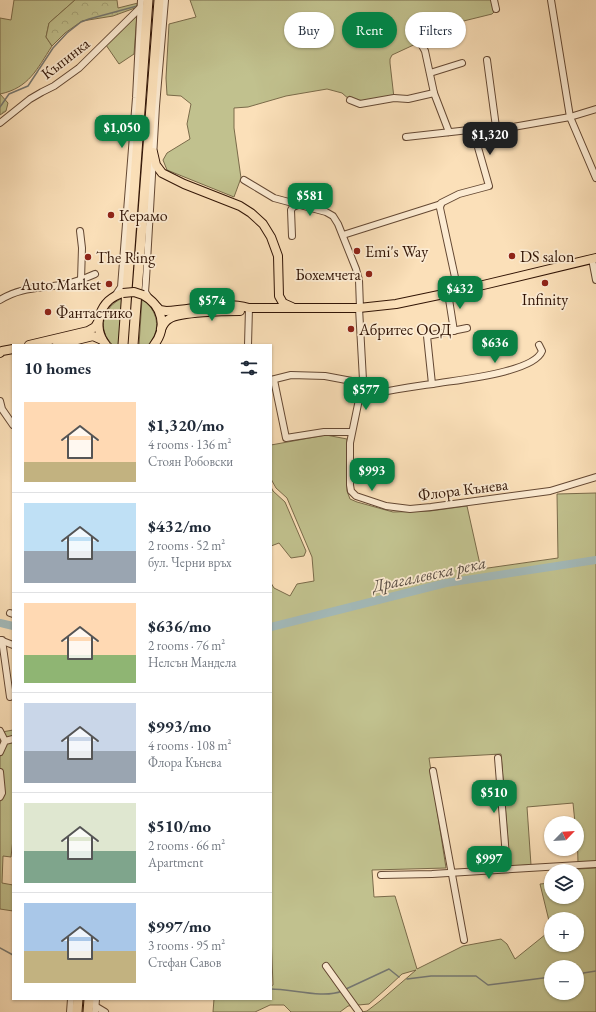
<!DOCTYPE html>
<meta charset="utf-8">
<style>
body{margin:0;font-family:"EB Garamond",serif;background:#f6f6f7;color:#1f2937;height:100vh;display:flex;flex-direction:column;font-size:15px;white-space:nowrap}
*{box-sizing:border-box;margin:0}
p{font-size:13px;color:#747a83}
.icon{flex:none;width:22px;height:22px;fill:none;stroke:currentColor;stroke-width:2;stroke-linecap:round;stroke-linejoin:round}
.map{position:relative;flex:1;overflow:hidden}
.details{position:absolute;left:12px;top:344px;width:260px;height:656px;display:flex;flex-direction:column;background:#fff;border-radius:0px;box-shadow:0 1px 3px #0004}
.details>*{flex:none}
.hud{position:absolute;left:284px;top:12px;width:252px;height:36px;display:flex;gap:8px}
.needle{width:26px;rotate:65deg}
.fabs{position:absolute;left:544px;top:816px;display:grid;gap:8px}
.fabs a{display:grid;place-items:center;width:40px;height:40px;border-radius:50%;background:#fff;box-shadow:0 1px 3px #0004;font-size:20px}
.price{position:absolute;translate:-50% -34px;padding:0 9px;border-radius:8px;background:#0b8043;color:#fff;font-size:13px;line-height:26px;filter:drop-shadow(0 1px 2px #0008)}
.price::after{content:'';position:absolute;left:50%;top:24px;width:12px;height:9px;margin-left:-6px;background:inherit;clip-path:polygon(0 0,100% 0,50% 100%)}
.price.current{background:#222;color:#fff}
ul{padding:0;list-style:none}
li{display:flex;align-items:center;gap:12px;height:100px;padding:0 12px}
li+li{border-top:1px solid #e0e1e3}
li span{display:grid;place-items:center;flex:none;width:112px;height:80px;border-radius:0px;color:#555}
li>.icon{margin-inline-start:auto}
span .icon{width:48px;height:48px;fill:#fffc;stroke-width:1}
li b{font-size:17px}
h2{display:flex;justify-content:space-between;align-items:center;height:48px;padding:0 12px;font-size:17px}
.tag{padding:0 14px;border-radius:18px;background:#fff;box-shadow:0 1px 3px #0004;font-size:14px;line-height:36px}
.tag.current{background:#0b8043;color:#fff}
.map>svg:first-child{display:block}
.green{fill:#c1c18e;stroke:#7a6b4a;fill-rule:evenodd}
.forest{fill:url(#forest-crowns);stroke:#7a6b4a}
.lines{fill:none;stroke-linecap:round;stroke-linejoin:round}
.stream{stroke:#767872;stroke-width:1.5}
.river{stroke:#a3baba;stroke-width:8}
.minor-casing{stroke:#644833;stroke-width:8}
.major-casing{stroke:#321506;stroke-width:10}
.highway-casing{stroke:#321506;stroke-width:11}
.minor{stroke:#fcebd2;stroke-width:6}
.major{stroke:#fbe0b9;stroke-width:8}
.highway{stroke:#fbe0b9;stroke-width:9}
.major-bridge-casing{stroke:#321506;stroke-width:10;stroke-linecap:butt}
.major-bridge{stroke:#fbe0b9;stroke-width:8}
.poi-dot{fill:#8f2418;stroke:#fcebd2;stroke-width:1.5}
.labels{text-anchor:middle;stroke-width:3.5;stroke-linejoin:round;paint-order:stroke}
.street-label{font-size:16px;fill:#321506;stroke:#fcebd2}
.poi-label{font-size:16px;fill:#321506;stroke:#fcebd2;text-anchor:start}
.water-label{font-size:17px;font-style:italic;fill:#5a4f45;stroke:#fcebd2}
</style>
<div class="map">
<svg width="596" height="1012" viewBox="0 0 596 1012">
<defs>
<pattern id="forest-crowns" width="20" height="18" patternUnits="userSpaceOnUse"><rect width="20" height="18" fill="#c1c18e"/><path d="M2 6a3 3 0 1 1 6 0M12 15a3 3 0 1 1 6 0" fill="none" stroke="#a6a579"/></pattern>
</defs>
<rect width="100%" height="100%" fill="#fbe0b9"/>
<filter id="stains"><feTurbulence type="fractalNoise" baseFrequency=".005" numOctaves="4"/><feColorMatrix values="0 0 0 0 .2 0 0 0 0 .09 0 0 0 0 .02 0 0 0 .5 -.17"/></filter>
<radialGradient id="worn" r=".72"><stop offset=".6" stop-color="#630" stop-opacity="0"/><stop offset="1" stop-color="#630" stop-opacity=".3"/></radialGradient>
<!-- green -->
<g class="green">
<path d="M14,0H75L49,23L46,37L52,46C37,69 29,88 0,94V18L11,20Z"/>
<polygon points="190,0 494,0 495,11 492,14 423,31 419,36 420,42 392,55 390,59 390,63 394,98 372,103 350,100 342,93 327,89 286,96 248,107 234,108 234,128 241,178 234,197 167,170 163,160 167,153 190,139 187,124 191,104 181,96 167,95 166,78 169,24 196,17"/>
<polygon points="137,14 134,54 119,64 106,45"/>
<path d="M123,298L119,345H113C96,330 103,306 123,298Z"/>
<path d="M142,299C158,310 162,330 148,345H139Z"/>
<path d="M326,435L347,439V491L350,499L357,502L393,512L430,511L467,506L481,569L558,558L557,494L596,493V862L578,863L577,823H575L573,803L527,807L531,865L510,866L501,754L429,758L446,868L372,870L374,897L395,896L417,969L463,946L501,939L507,944L515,959L551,930V945H577V919H551V929L540,884L551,883V897H577V871L560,870L596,868V1012H362L367,1011L380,1001L416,970L402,974L387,988L369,1004L348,1006L340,1012H291L284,1005H270L255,1012H213L214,999H271V986L273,985L271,934V583L274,588L290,596L297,584L314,581L312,557L287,498L276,488L271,479V445ZM551,967H577V993H551Z"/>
<polygon points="271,487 273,491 285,502 306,551 304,556 291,558 279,543 271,546"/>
<polygon points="0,727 2,732 13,730 13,839 11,857 3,856 2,883 13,885 13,911 0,909"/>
</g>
<!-- forest -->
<g class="forest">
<polygon points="75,0 117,0 118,8 138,3 135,8 113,16 82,21 65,33 52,46 46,37 49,23"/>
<polygon points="0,94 8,103 6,111 0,115"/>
</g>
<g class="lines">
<!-- stream -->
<g class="stream">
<polyline points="0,107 9,94 28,86 53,48 67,33 81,22 89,19 137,6"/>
<polyline points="0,948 13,955"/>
<polyline points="577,974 596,971"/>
<polyline points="407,979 431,976 476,976 488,985 551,977"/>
<path d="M271,989C291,989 324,999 342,991"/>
<polyline points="346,989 389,969 399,977"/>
</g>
<!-- river -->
<g class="river">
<polyline points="0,623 13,626"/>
<polyline points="271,627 446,583 596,560"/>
</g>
<!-- minor casing -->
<g class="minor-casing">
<g id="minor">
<polyline points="494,0 496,9"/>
<polyline points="551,0 570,117 596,178"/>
<polyline points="420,42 425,51 434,93 449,132"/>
<polyline points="487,60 496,127"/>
<polyline points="430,73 462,63"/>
<polyline points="350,100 360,104 394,98 408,99 434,93"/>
<polyline points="0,123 30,99 42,92 54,86 79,68 141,7"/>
<polyline points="406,137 496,127 513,127 570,117 596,109"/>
<polyline points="244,180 274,198 326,212 333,216 338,224 356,269 359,280 360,308"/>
<polyline points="80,231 82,248 81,280"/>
<polyline points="343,235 441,204"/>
<polyline points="292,236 291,210 293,207 298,205"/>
<polyline points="592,259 596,280"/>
<polyline points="458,291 440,208 441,203 459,194 489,186 473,130"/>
<polyline points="448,293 454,331"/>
<polyline points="115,296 121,287 136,98 141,0"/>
<polyline points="149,298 145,292 146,279 156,106 165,0"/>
<path d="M0,300C22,286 42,289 66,284C76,282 86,278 95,274"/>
<polyline points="359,308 363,380 350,443 350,485 351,491 356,496 386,506 410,509 431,507 550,491 596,477"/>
<polyline points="248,345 249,308"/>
<path d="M271,380L291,375L325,376L357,382L367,391L375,393C395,390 414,386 433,384C455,380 534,373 542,351L539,345"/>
<polyline points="274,380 286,438 324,432 351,432"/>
<polyline points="432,384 427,336 467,328"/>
<polyline points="0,401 2,409 13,425"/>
<polyline points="10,613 13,614"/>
<polyline points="0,640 13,645"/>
<polyline points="2,640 10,697"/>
<polyline points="0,731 5,741"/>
<polyline points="0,752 5,741 13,739"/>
<polyline points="498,758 507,869"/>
<polyline points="433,771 464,940"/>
<polyline points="0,772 2,793 0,797"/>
<polyline points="381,875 432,874 596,864"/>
<polyline points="326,966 359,1012"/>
<polyline points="95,1006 105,1012"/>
<polyline points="70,1012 71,999"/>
<polyline points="95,1012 96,999"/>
</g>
</g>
<!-- major casing -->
<g class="major-casing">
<g id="major">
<polyline points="153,152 156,165 162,173 184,184 240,206 251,213 263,224 271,237 278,256 279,296 283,303 292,307"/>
<path d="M143,295C162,305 168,327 154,345"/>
<path d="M157,307L160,310L166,311C194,310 221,300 249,308H359L396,304L458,291L596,258"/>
<path d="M161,329C163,325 165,321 169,319C179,312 226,311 240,311"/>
<polyline points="29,345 88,331 95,327 98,322"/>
<polyline points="57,345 93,336 102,340"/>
<path d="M106,345C91,326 100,299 123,293"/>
<polyline points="0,353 2,351 13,349"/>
</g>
</g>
<!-- highway casing -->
<g class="highway-casing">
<g id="highway">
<polyline points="123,345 148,0"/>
<polyline points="133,345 159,0"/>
<polyline points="77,1012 78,999"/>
<polyline points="88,1012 89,999"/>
</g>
</g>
<!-- minor -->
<use href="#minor" class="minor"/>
<!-- major -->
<use href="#major" class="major"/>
<!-- highway -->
<use href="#highway" class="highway"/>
<!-- major-bridge casing -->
<g class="major-bridge-casing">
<polyline id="major-bridge" points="123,293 134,292 143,295"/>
</g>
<!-- major-bridge -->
<use href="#major-bridge" class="major-bridge"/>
</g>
<!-- markers -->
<g class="poi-dot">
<circle cx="111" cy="215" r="4"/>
<circle cx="357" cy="251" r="4"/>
<circle cx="512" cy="256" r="4"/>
<circle cx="88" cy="257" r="4"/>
<circle cx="369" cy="274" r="4"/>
<circle cx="545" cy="283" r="4"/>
<circle cx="109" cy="284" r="4"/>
<circle cx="48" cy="312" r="4"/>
<circle cx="351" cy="329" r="4"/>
</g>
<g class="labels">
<!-- street labels -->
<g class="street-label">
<text transform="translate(65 58) rotate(-38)" y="6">Къпинка</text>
<text transform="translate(463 489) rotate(-7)" y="6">Флора Кънева</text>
</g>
<!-- poi labels -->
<g class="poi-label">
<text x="119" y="221">Керамо</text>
<text x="365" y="257">Emi's Way</text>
<text x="520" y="262">DS salon</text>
<text x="96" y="263">The Ring</text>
<text x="361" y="280" text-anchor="end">Бохемчета</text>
<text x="101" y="290" text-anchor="end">Auto Market</text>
<text x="545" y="305" text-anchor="middle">Infinity</text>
<text x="56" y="318">Фантастико</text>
<text x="359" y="335">Абритес ООД</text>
</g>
<!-- water labels -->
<g class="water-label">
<text transform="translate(429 574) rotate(-12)" y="6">Драгалевска река</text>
</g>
</g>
<rect width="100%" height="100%" filter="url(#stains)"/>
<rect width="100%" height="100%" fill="url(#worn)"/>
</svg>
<div class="fabs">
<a><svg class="needle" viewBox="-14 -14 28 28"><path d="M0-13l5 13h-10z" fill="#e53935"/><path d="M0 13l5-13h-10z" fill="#747a83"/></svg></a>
<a><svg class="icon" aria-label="layers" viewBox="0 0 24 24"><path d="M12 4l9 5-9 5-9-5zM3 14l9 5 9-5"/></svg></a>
<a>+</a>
<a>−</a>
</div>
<b class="price" style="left:122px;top:149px">$1,050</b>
<b class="price current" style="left:490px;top:156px">$1,320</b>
<b class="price" style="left:310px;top:217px">$581</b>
<b class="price" style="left:460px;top:310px">$432</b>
<b class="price" style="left:212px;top:322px">$574</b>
<b class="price" style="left:495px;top:364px">$636</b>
<b class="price" style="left:366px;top:411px">$577</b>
<b class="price" style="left:372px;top:492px">$993</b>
<b class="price" style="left:494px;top:814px">$510</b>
<b class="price" style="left:489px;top:880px">$997</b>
<div class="hud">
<a class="tag">Buy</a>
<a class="tag current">Rent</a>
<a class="tag">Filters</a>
</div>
<section class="details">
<h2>10 homes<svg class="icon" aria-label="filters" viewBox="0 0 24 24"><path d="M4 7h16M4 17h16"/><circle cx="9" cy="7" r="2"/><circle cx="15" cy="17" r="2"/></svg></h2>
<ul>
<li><span style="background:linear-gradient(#ffd9b3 75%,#c2b280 0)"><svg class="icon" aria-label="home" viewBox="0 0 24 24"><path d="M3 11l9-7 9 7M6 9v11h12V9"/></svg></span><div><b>$1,320/mo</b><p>4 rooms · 136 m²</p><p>Стоян Робовски</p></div></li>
<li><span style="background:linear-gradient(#bfe0f5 60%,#9aa5b1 0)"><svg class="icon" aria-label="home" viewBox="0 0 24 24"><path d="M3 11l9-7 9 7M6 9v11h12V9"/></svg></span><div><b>$432/mo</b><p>2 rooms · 52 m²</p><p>бул. Черни връх</p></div></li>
<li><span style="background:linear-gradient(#ffd9b3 65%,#8fb573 0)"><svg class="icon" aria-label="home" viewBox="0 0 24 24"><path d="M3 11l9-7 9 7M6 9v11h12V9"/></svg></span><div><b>$636/mo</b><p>2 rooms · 76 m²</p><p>Нелсън Мандела</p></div></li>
<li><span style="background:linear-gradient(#c9d6e8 60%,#9aa5b1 0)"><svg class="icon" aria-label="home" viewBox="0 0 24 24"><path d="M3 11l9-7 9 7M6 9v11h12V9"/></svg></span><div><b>$993/mo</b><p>4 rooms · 108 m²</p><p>Флора Кънева</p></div></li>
<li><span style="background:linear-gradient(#dfe7d0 60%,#7fa58c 0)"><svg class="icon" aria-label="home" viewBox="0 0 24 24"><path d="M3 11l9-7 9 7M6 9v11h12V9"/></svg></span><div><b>$510/mo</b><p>2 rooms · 66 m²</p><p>Apartment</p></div></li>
<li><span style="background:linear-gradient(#a9c7e8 60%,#c2b280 0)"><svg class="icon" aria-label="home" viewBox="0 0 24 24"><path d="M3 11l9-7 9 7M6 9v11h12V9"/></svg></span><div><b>$997/mo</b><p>3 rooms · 95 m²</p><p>Стефан Савов</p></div></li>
</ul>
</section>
</div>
